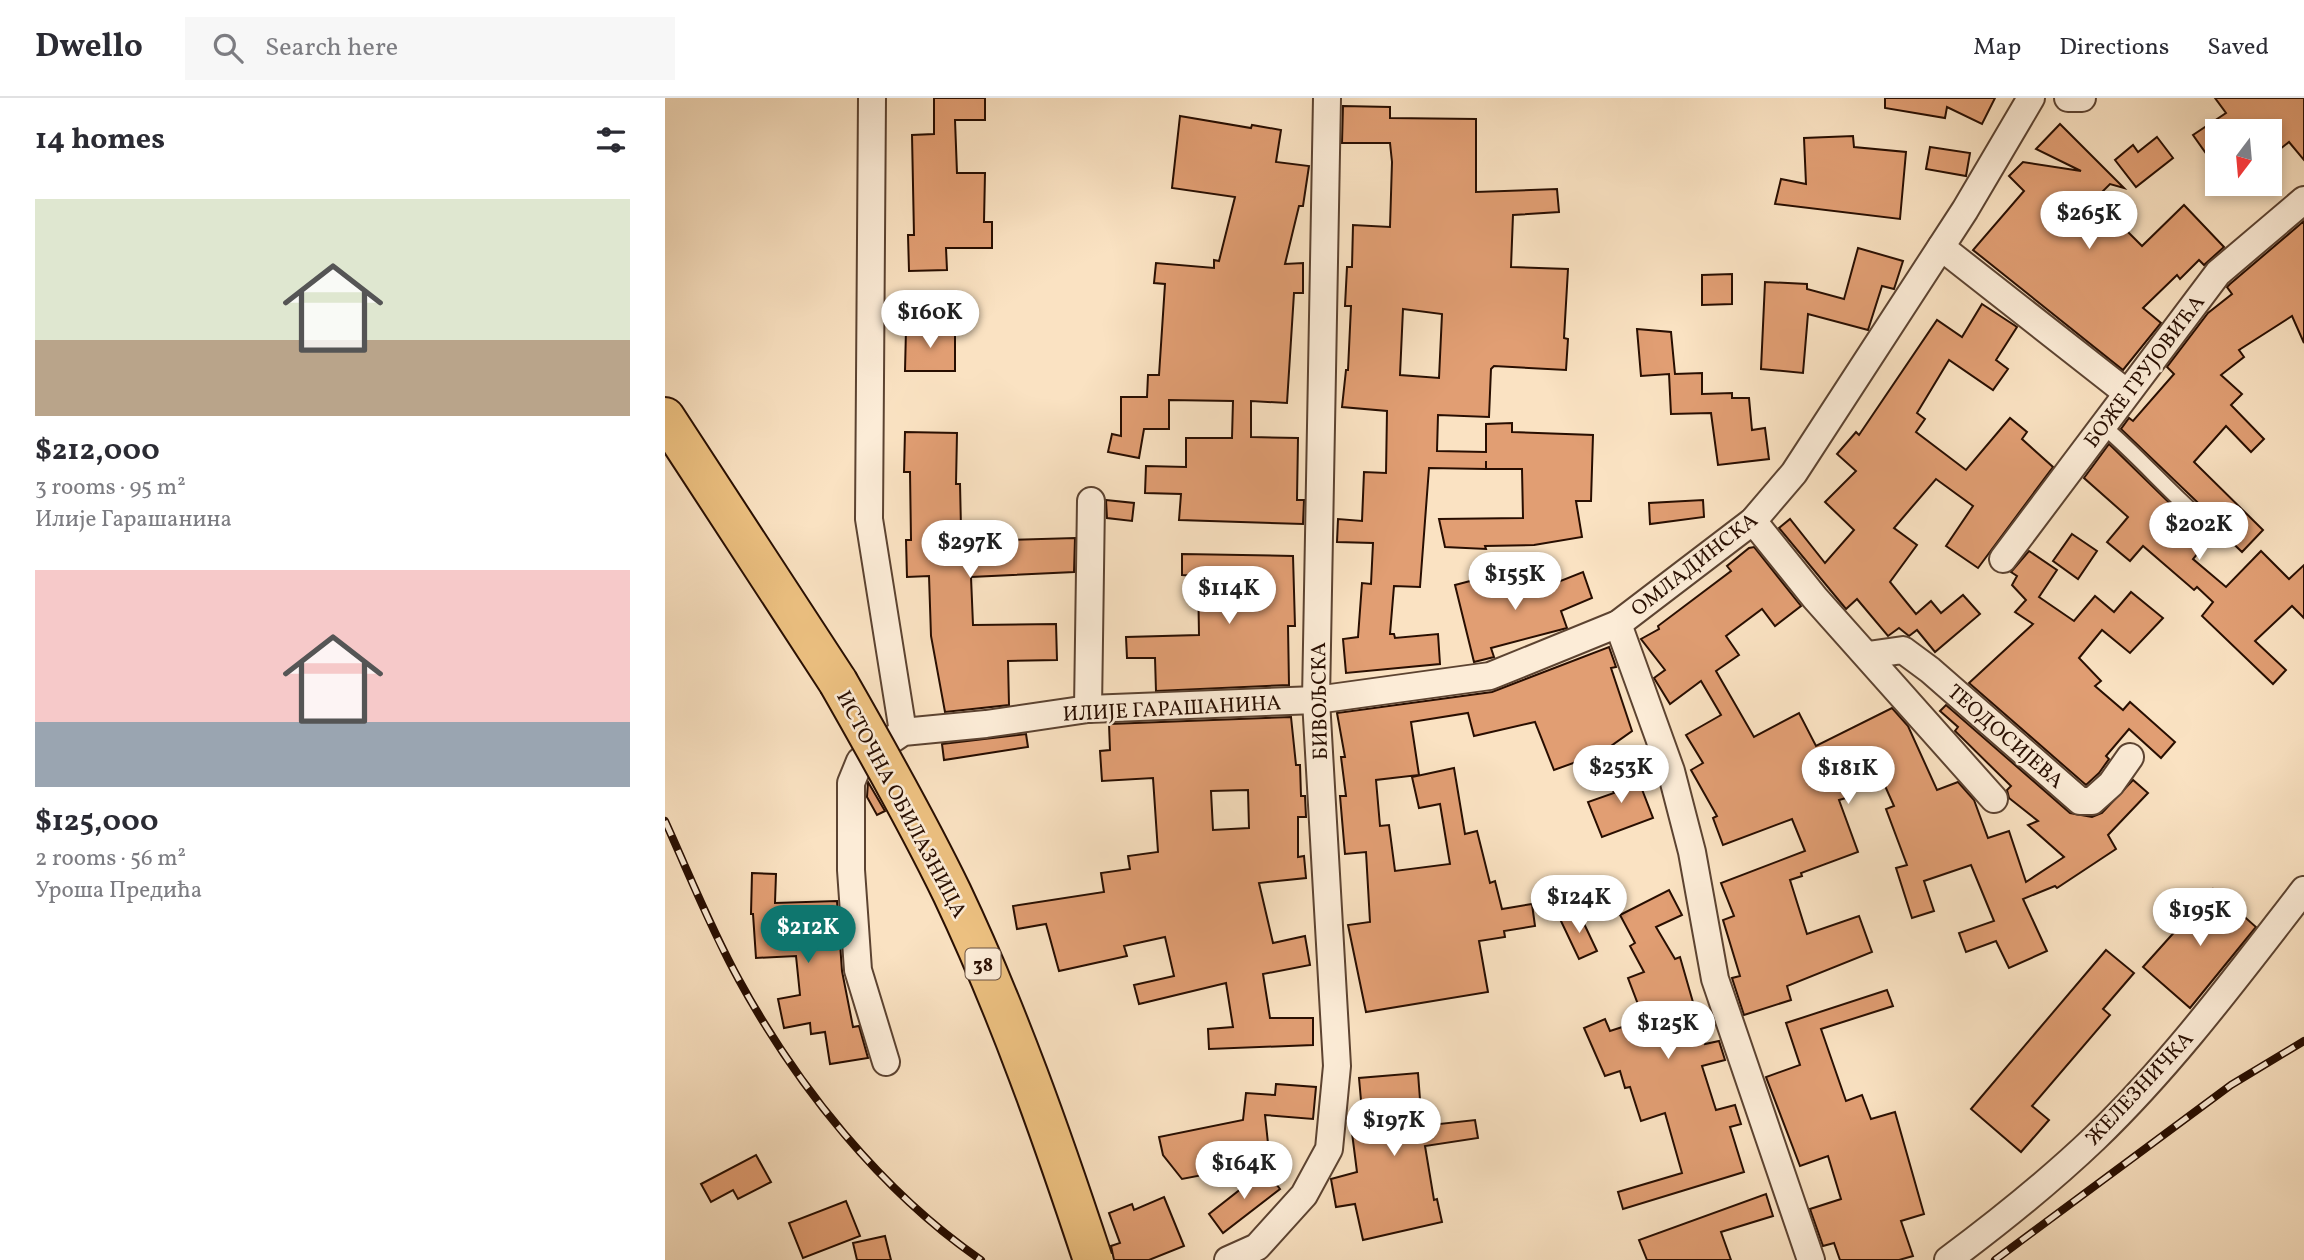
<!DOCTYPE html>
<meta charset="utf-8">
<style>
body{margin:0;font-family:Vollkorn,serif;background:#f7f7f7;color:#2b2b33;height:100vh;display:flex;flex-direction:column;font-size:26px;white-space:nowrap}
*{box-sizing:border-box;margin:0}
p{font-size:23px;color:#7c7c81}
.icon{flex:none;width:38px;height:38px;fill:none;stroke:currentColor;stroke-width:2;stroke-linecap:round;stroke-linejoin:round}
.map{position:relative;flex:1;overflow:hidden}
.side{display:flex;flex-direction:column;background:#fff;width:665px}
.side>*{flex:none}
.needle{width:46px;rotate:196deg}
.controls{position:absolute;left:1540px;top:21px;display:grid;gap:14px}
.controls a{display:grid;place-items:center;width:77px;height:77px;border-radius:0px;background:#fff;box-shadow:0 4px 10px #0003;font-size:35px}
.price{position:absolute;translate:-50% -60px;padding:0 16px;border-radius:24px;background:#fff;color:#222;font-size:23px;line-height:46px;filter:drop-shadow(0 2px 4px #0008)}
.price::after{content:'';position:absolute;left:50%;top:42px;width:21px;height:16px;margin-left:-10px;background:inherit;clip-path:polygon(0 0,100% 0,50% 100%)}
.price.current{background:#0f766e;color:#fff}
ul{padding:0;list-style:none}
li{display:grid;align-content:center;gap:14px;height:371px;padding:0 35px}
li span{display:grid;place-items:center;height:217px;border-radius:0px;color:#555}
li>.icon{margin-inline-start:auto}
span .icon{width:126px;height:126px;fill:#fffc;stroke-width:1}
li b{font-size:30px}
h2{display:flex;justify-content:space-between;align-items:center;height:84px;padding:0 35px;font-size:30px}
header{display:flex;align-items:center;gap:42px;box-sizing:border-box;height:98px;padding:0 35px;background:#fff;border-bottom:2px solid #e1e1e2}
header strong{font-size:33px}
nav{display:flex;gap:38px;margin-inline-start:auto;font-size:24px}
.search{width:490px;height:63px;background:#f7f7f7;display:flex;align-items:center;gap:18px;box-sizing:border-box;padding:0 24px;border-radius:0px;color:#7c7c81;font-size:26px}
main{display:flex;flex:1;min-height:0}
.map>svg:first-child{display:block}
.building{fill:#e19e73;stroke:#280e01;stroke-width:2;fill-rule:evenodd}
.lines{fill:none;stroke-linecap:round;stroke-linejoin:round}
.lane-casing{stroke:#5c4331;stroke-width:18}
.street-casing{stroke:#5c4331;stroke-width:30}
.primary-casing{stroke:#280e01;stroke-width:42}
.lane{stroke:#fcecd7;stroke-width:14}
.street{stroke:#fcecd7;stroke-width:26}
.primary{stroke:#edc181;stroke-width:38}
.rail-casing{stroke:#280e01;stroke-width:8}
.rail{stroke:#fcecd7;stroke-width:5;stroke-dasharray:16;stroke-linecap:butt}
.primary-bridge-casing{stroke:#280e01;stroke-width:42;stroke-linecap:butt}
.primary-bridge{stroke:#edc181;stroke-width:38}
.labels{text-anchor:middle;stroke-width:5;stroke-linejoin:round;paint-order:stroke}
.shield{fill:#fcecd7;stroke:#685141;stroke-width:2}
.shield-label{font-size:19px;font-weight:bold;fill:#280e01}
.street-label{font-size:21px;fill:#280e01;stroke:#fcecd7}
</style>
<header>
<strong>Dwello</strong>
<div class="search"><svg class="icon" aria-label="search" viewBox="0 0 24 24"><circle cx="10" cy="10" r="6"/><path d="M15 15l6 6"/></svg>Search here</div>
<nav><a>Map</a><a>Directions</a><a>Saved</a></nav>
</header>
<main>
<section class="side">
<h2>14 homes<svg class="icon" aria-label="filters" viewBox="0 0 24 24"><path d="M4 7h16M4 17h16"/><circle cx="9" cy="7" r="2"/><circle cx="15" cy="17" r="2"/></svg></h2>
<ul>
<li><span style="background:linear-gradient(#dfe7d0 65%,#b9a48a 0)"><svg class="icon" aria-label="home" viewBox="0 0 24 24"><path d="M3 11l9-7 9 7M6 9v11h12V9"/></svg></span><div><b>$212,000</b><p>3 rooms · 95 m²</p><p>Илије Гарашанина</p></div></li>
<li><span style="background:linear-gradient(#f6c9c9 70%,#9aa5b1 0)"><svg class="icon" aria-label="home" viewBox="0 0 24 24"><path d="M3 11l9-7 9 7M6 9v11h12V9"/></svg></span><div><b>$125,000</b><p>2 rooms · 56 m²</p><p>Уроша Предића</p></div></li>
</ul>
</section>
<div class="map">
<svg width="1639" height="1162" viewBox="0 0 1639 1162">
<rect width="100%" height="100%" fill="#fae2c2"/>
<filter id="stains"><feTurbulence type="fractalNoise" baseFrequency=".00286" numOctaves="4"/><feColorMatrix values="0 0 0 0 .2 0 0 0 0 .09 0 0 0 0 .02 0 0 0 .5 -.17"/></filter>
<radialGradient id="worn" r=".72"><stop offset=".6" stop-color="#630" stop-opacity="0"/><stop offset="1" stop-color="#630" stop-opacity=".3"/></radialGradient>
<!-- building -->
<g class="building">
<polygon points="269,0 320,0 320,22 290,22 292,75 320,75 319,124 327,124 327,150 281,150 282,172 244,173 243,137 249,137 247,37 269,36"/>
<polygon points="1220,0 1330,0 1317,26 1282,9 1280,20 1220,10"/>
<polygon points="1550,0 1639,0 1639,62 1624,44 1605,59 1605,33 1552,33 1552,71 1528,37 1561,15"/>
<path d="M678,8L725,9V20L811,21V94L892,91L894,114L848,117L846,169L903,171L899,240L903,241L901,272L829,268L826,271L824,319L773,317L772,353L821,354V326L847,325V334L928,337L926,403H911L917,439L869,447L820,448L821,451L780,449L774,421L858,420L857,371H821V363V371L764,370L755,489L729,488L725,536H729L730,540L773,536L775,566L681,575L678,541L693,539L697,485L706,486L708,445L672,444L673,421L697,423L699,374L721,375L722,313L677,309L681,272H683L686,208H680L682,169H687L688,127L725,129L727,64L725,45H677ZM738,211L777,216L774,280L735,277Z"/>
<polygon points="515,18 586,30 587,27 616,32 611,64 644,68 638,108 634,108 620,166 638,165 638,195 629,195 622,305 586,303 586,339 633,340 632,402 639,402 638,426 514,422 516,396 480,395 481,368 521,369 521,340 567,340 568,303 504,302 504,331 479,331 474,360 443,354 447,336 456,338 456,299 482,299 483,277 494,277 500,186 489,185 491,165 549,170 549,162 554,163 570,99 507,90"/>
<polygon points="1395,26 1459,90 1445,86 1430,101 1477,148 1519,107 1559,149 1539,167 1534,162 1515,181 1512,177 1478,210 1496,225 1458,272 1308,152 1359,93 1344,78 1358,64 1416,73 1371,51"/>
<polygon points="1188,38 1189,49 1241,54 1235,121 1110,106 1116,81 1141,86 1139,40"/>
<polygon points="1492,39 1508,60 1471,89 1450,62 1468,47 1473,54"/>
<polygon points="1265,49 1305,55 1301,78 1261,71"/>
<polygon points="1639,123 1639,245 1627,218 1574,252 1579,259 1556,277 1577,296 1566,307 1599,341 1586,354 1561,328 1529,364 1598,432 1577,454 1555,433 1552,423 1456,331 1464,320 1468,323 1509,276 1502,269 1543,215 1567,196 1562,189 1565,186"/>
<polygon points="1193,150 1238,163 1229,191 1217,188 1203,232 1143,216 1138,275 1096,271 1100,184 1142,186 1142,191 1179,201"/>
<polygon points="1067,176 1067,206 1037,207 1037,177"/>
<polygon points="1317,206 1352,229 1331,262 1343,271 1328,292 1284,262 1252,315 1260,321 1251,334 1301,372 1345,320 1362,334 1357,341 1388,369 1313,470 1281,448 1308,408 1271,381 1229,430 1252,447 1225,484 1251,516 1266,503 1276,515 1298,497 1315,516 1270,554 1252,532 1244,538 1234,530 1223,538 1192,501 1181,511 1114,430 1125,421 1160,465 1189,432 1160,404 1191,373 1172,356 1191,334 1194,337 1272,222 1297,239"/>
<polygon points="241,231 290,232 290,273 240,273"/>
<polygon points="972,231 1006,234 1010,276 1037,275 1037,296 1067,295 1067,300 1084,300 1087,332 1100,330 1104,361 1053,367 1046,315 1006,316 1004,276 976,278"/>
<polygon points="240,334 292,335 291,386 295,386 296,430 340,427 341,442 410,440 409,474 306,479 308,527 391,526 392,562 343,563 344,607 280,614 266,538 264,478 242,479 241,442 246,442 245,374 239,374"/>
<polygon points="1444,346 1525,425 1546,439 1528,461 1561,489 1596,453 1624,481 1639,467 1639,520 1627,508 1590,543 1621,572 1608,586 1537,518 1548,504 1532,489 1529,492 1478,448 1465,463 1442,444 1463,419 1419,380"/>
<polygon points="441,402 469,405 467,423 442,420"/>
<polygon points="1038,402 1039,419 985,426 984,405"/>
<polygon points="1407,436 1432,453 1413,481 1388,463"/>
<polygon points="1089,449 1136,508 1110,528 1097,511 1061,538 1074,557 1051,573 1089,639 1134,615 1151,648 1227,610 1243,628 1272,692 1293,684 1309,702 1323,740 1344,733 1361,784 1399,759 1363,727 1373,723 1344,700 1342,692 1346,688 1290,633 1293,629 1275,613 1281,607 1405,715 1427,719 1437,715 1468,682 1483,695 1443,737 1451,751 1392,790 1390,788 1358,801 1382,853 1344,870 1331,843 1301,854 1294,835 1329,823 1306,767 1259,783 1269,813 1247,820 1231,770 1242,767 1221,711 1229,708 1203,650 1168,666 1181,700 1174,702 1193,754 1136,775 1137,778 1125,782 1142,836 1194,818 1207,854 1122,888 1126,902 1079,917 1067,880 1075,878 1058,822 1069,818 1056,785 1140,753 1127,721 1058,747 1048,720 1052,718 1026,672 1038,665 1021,637 1056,617 1036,583 1005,606 989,580 1000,572 976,541 994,531 993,528 1066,473 1062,468 1084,450"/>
<polygon points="1364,453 1392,472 1374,499 1409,523 1430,498 1449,514 1466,494 1498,520 1465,555 1437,532 1414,560 1436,583 1430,588 1458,612 1465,604 1510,644 1496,660 1464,631 1441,658 1444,661 1434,675 1421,687 1304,585 1368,526 1350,514 1361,502 1347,487 1352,478 1346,474"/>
<polygon points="517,456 628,458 630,528 623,528 624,587 491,593 490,560 462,560 461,539 534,537 533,478 517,477"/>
<polygon points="918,474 927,500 896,513 902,530 826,550 829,559 809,564 790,487 828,477 833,498 877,486 878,490"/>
<polygon points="944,549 951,569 946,570 967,633 936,655 889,672 870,624 809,638 803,615 746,624 754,677 711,682 715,728 724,727 730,773 785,766 775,706 754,710 747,679 789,670 800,736 812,733 825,785 830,783 837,811 867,806 870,828 839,833 840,839 814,843 823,894 701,914 683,827 705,824 701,754 680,756 675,698 681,698 676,659 680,659 672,615 827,594"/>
<path d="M626,619L631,667H635L636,698H640L641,719H633V759L639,758L641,780L594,785L608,845L640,838L645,867L598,876L605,920H648V947L544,951L543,931L568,929L561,885L474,906L469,887L509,878L500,839L459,848L462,858L394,873L381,826L352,831L348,808L439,794L436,775L465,771L463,758L493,754L488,680L437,683L435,653L445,652L444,626ZM583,692L584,730L548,732L546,693Z"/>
<polygon points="361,636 363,649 279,662 277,646"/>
<polygon points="968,668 988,720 937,739 923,704 949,695 944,682"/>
<polygon points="203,684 220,713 212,717 202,699"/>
<polygon points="87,775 111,776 110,805 172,803 177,873 188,929 194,928 203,960 165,966 160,934 146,936 145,925 119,930 113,901 135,897 131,858 91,860 88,816 86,816"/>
<polygon points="1548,791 1591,829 1525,910 1478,869"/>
<polygon points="1004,792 1017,817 991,829 1010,861 1015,859 1040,946 1054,943 1060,962 1037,968 1051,1012 1070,1007 1076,1026 1065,1029 1079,1074 958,1111 953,1094 1017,1075 1000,1015 976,1023 965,989 960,990 955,973 940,978 919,930 940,921 945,933 979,922 963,880 979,874 965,848 970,845 955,817"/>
<polygon points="913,813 932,853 914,861 895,821"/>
<polygon points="1441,852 1469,875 1438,911 1445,917 1367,1008 1384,1022 1356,1054 1306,1011"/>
<polygon points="1222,892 1228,908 1156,931 1181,1003 1197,997 1206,1021 1230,1014 1259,1116 1236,1123 1248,1158 1234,1162 1175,1162 1169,1145 1158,1148 1145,1111 1176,1101 1163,1058 1135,1068 1101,979 1135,967 1121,925"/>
<polygon points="753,975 757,1028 810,1022 813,1040 760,1048 769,1102 772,1101 777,1124 698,1142 690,1106 671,1109 666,1081 692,1074 686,1027 698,1025 694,980"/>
<polygon points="611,986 651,989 648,1021 600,1017 605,1064 517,1081 498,1057 494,1039 578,1022 581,995 610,997"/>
<polygon points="91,1057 106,1084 73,1101 68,1092 46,1104 36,1086"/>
<polygon points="600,1072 615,1091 558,1135 544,1116"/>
<polygon points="1101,1096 1108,1118 1056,1134 1066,1162 982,1162 974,1142"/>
<polygon points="499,1099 519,1148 484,1162 449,1162 446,1148 455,1145 444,1115 467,1106 469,1112"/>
<polygon points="181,1103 195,1138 138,1160 124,1125"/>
<polygon points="220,1138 226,1162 192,1162 188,1145"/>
</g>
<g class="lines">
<!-- lane casing -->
<g class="lane-casing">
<path id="lane" d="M1438,328C1476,360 1507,398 1546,430"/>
</g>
<!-- street casing -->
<g class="street-casing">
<g id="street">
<polyline points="207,0 204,421 238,634"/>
<polyline points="1403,0 1417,0"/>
<polyline points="1276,149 1462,295"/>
<polyline points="1088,423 1150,500 1329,701"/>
<polyline points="1338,461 1553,175 1639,102"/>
<polyline points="953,526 1006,673 1027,754 1050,881 1146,1162"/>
<polyline points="1203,557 1238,552 1265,572 1415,703 1427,703 1446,686 1465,659"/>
<polyline points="423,611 426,403"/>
<polyline points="221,964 193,872 186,772 186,685 195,663 238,634 321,626 423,611 651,602 825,578 953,526 1088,423 1129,375 1300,112 1366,0"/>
<polyline points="563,1162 592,1149 639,1097 664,1051 672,968 651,602 662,0"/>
<path d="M1283,1162C1334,1124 1384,1084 1430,1040C1508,965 1573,877 1639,792"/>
</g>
</g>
<!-- primary casing -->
<g class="primary-casing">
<polyline id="primary" points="0,319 173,584"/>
</g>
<!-- lane -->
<use href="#lane" class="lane"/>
<!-- street -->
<use href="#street" class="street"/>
<!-- primary -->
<use href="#primary" class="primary"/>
<!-- rail casing -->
<g class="rail-casing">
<g id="rail">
<path d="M0,723C24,776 46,831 74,882C132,988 216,1093 316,1162"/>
<polyline points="1330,1162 1566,987 1639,943"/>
</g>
</g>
<!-- rail -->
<use href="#rail" class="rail"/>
<!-- primary-bridge casing -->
<g class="primary-bridge-casing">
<path id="primary-bridge" d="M173,584C213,654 252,723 287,795C343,913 387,1038 428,1162"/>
</g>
<!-- primary-bridge -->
<use href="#primary-bridge" class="primary-bridge"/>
</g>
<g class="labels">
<!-- shield labels -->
<rect class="shield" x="300.5" y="850.5" width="35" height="31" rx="5"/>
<g class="shield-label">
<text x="318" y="873">38</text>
</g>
<!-- street labels -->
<g class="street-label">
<text transform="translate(1479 273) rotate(-53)" y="7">БОЖЕ ГРУЈОВИЋА</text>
<text transform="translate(1029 466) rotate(-38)" y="7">ОМЛАДИНСКА</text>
<text transform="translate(654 603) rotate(-91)" y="7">БИВОЉСКА</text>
<text transform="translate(507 610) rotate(-3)" y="7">ИЛИЈЕ ГАРАШАНИНА</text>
<text transform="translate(1341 638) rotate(41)" y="7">ТЕОДОСИЈЕВА</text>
<text transform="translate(237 706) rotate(62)" y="7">ИСТОЧНА ОБИЛАЗНИЦА</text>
<text transform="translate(1474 990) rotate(-47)" y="7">ЖЕЛЕЗНИЧКА</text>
</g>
</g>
<rect width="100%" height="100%" filter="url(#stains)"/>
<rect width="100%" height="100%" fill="url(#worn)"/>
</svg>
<div class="controls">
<a><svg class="needle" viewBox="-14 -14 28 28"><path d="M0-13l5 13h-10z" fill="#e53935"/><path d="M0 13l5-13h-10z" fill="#7c7c81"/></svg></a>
</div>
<b class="price" style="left:1424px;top:153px">$265K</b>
<b class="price" style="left:265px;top:252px">$160K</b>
<b class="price" style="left:1534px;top:464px">$202K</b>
<b class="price" style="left:305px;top:482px">$297K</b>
<b class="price" style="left:850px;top:514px">$155K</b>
<b class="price" style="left:564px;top:528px">$114K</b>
<b class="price" style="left:956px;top:707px">$253K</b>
<b class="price" style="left:1183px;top:708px">$181K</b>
<b class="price" style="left:914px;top:837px">$124K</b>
<b class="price" style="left:1535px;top:850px">$195K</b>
<b class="price current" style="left:143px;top:867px">$212K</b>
<b class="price" style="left:1003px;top:963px">$125K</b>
<b class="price" style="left:729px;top:1060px">$197K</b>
<b class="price" style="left:579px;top:1103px">$164K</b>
</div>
</main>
